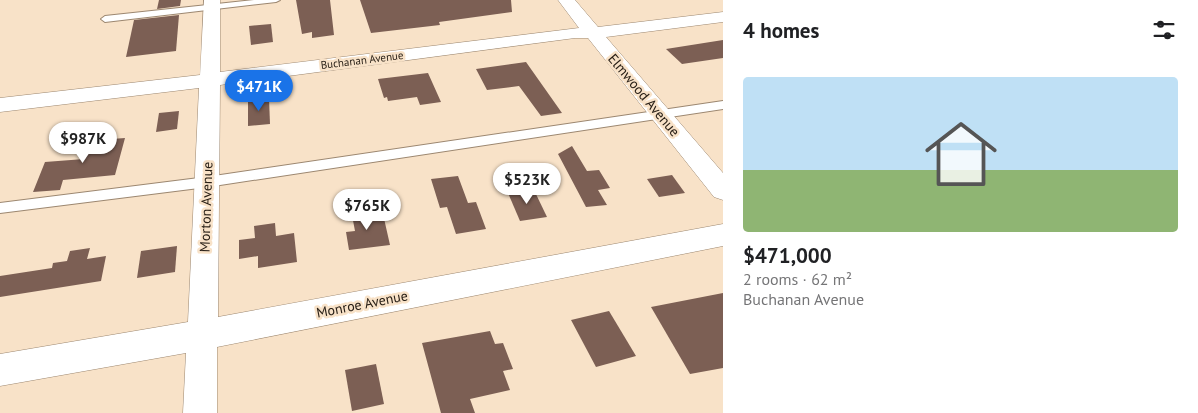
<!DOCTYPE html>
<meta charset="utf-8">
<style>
body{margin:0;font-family:"PT Sans",sans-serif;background:#f2f2f2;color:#202124;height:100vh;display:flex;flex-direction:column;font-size:19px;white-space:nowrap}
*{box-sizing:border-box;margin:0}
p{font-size:16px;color:#757577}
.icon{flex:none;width:28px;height:28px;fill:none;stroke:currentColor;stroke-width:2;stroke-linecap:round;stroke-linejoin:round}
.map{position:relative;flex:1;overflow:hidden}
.panel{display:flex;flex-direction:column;background:#fff;width:475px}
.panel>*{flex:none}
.price{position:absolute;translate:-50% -42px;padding:0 11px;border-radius:18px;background:#fff;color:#222;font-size:16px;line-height:32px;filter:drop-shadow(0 1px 2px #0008)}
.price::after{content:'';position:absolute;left:50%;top:30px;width:15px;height:11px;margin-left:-8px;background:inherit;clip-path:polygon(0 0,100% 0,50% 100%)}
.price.active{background:#1a73e8;color:#fff}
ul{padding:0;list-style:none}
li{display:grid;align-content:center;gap:10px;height:265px;padding:0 20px}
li+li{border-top:1px solid #e0e0e0}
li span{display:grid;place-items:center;height:155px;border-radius:5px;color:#555}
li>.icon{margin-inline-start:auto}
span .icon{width:90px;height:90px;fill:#fffc;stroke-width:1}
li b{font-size:21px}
h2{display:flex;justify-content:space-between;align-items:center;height:60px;padding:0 20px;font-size:21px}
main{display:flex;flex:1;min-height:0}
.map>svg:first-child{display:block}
.building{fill:#7c5f54}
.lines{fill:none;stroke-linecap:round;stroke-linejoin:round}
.lane-casing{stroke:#9c8770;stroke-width:2}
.street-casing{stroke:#9c8770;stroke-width:1}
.lane{fill:#fff;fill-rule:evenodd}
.street{fill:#fff;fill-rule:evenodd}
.labels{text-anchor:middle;stroke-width:5;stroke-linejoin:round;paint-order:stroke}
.far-street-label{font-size:11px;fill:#292017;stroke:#f8e2c8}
.street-label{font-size:14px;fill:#292017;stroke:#f8e2c8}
</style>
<main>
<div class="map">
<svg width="723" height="413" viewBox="0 0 723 413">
<rect width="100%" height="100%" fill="#f8e2c8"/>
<!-- building -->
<g class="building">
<polygon points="159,0 181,0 180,6 157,9"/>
<polygon points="296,0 330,0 334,35 312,38 312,32 302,34"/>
<polygon points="360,0 511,0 512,12 439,22 440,25 371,33"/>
<polygon points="179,15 176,51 126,57 134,20"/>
<polygon points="271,24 273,42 251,45 249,26"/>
<polygon points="723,40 723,58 682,64 666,49"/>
<polygon points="526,62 562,113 541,116 519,86 487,90 476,69"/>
<polygon points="428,73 441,102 420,105 417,97 388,101 387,97 384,98 378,79"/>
<polygon points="269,98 270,124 248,126 248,100"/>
<polygon points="179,111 177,129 156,132 159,113"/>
<polygon points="114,134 112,139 125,138 115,175 63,180 60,190 33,192 45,162 84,159 92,136"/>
<polygon points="572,146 587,171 599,170 610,188 598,190 607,205 586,207 558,154"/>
<polygon points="672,175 685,193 659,197 647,179"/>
<polygon points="458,176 468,203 476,202 486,229 456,234 447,207 440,208 431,179"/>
<polygon points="534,190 547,217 520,221 508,193"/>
<polygon points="370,208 371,216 383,214 390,245 349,250 346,232 355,231 351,210"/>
<polygon points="275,223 276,236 294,233 297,262 258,268 258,256 239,259 239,240 255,238 254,226"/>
<polygon points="177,246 175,272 137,278 141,251"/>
<polygon points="90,248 87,259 106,256 101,281 0,297 0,276 52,268 53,263 67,261 70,251"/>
<polygon points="723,293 723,368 690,374 651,307"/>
<polygon points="609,311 636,356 596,367 571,320"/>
<polygon points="490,331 495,344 503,343 513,369 503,371 510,390 470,399 475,413 441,413 422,343"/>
<polygon points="376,364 384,404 352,411 345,370"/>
</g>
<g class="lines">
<!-- lane casing -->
<g class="lane-casing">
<g id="lane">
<polygon points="254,0 280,0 276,2 105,22 101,19 105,16"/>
<polygon points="723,101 723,109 207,187 0,213 0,203 207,177"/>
</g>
</g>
<!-- street casing -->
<g class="street-casing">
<polygon id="street" points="204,0 220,0 220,72 579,28 558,0 575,0 598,27 723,12 723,22 606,37 723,173 723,200 714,197 588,38 575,38 220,85 218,317 723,224 723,246 217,347 217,413 183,413 186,353 0,386 0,354 188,322 199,88 0,112 0,98 200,75"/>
</g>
<!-- lane -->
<use href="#lane" class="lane"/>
<!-- street -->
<use href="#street" class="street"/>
</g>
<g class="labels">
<!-- far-street labels -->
<g class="far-street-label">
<text transform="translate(362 60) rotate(-7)" y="4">Buchanan Avenue</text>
</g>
<!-- street labels -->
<g class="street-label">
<text transform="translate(644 95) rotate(50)" y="5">Elmwood Avenue</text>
<text transform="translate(206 207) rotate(-88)" y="5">Morton Avenue</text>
<text transform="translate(362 304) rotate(-11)" y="5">Monroe Avenue</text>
</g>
</g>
</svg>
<b class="price active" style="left:259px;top:112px">$471K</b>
<b class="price" style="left:83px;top:164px">$987K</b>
<b class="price" style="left:527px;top:205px">$523K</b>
<b class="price" style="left:367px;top:231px">$765K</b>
</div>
<section class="panel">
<h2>4 homes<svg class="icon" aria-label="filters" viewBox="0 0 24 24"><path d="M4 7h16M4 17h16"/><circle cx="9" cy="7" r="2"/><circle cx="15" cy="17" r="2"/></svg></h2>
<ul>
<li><span style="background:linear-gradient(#bfe0f5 60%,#8fb573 0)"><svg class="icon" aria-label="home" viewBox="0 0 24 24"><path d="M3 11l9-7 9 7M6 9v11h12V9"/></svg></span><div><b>$471,000</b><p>2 rooms · 62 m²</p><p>Buchanan Avenue</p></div></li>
</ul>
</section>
</main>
